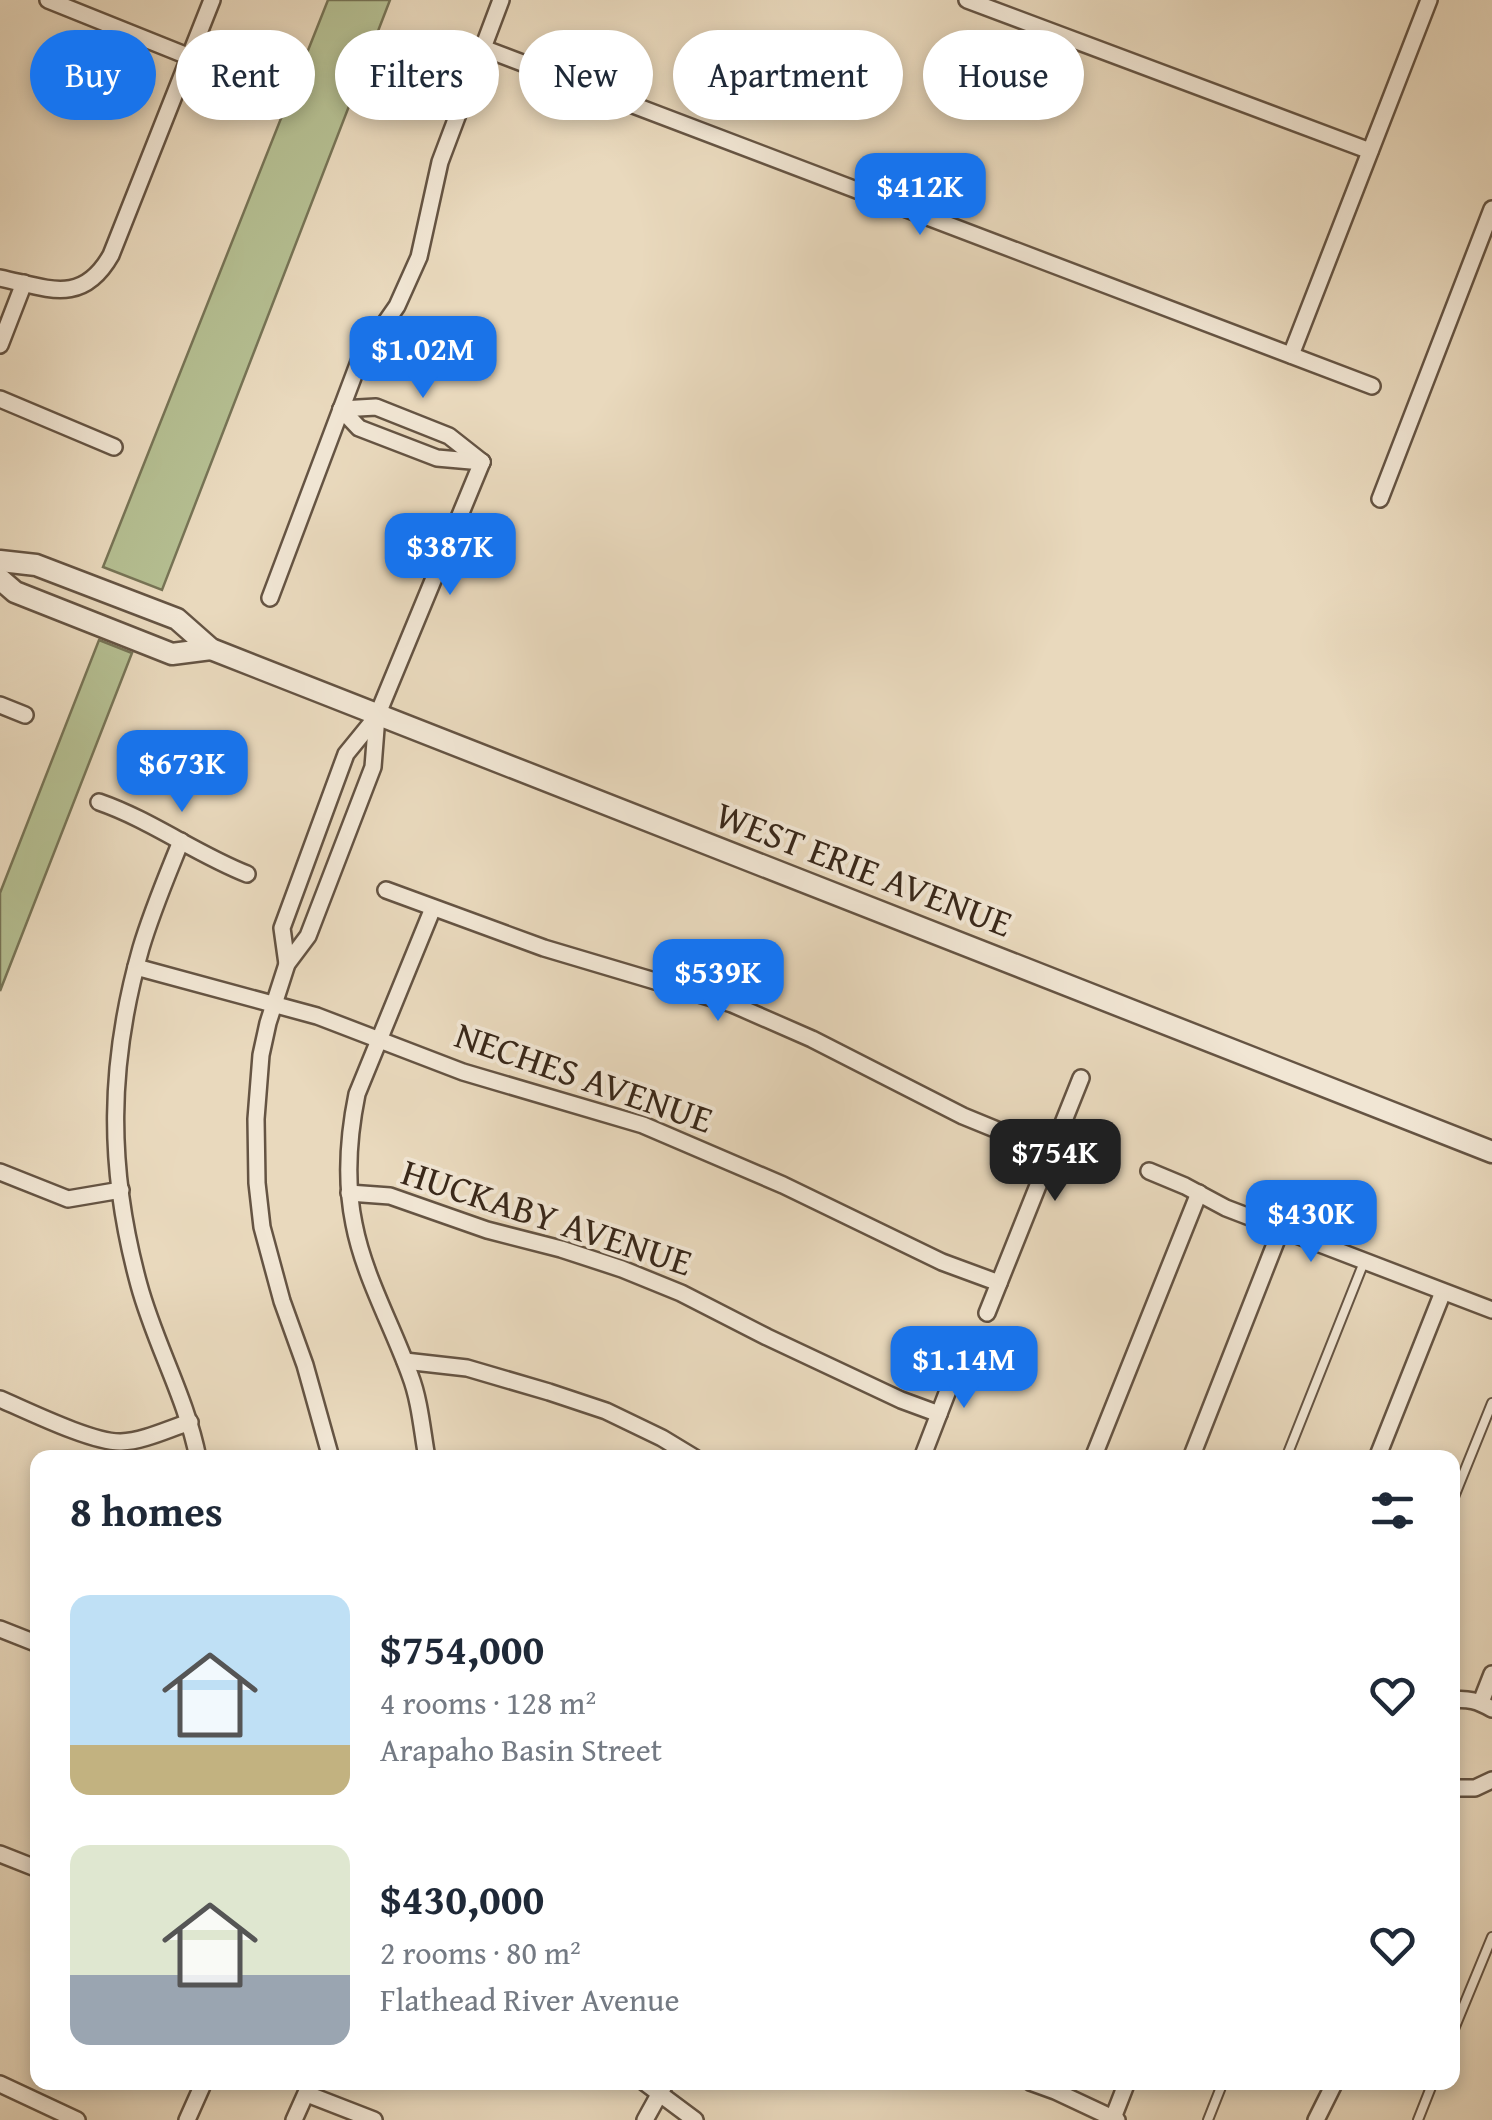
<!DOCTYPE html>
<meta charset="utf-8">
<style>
body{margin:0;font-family:"Gentium Book Plus",serif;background:#f2f2f3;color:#1f2937;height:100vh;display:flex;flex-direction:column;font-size:38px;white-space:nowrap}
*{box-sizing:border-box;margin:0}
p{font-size:32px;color:#747a83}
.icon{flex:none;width:55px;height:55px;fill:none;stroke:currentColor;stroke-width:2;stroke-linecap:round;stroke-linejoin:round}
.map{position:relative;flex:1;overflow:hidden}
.panel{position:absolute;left:30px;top:1450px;width:1430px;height:640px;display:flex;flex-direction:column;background:#fff;border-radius:20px;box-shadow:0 5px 15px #0003}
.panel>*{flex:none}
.banner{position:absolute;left:30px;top:30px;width:1432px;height:90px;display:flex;gap:20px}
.price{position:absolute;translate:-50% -85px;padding:0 22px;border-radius:20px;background:#1a73e8;color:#fff;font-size:32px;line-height:65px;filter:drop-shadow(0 2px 5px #0008)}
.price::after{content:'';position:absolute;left:50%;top:60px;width:30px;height:22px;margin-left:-15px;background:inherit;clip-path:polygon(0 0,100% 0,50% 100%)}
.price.active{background:#222;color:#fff}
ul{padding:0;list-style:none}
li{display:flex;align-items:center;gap:30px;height:250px;padding:0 40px}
li span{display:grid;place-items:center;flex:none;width:280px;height:200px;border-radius:20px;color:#555}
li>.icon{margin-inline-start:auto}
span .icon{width:120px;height:120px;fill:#fffc;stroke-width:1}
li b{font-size:42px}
h2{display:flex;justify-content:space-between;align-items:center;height:120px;padding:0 40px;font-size:42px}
.tag{padding:0 35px;border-radius:45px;background:#fff;box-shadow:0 5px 15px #0003;font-size:35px;line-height:90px}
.tag.active{background:#1a73e8;color:#fff}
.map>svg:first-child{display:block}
.green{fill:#b5bf92;stroke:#777456;stroke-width:2.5}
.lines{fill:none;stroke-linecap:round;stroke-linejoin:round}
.service-casing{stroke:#655443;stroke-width:12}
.minor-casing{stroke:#655443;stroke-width:20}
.tertiary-casing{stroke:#655443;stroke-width:25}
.service{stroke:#f1e6d4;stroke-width:8}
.minor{stroke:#f1e6d4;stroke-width:15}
.tertiary{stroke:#f1e6d4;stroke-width:20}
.labels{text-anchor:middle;stroke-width:8;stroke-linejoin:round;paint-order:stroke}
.street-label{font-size:38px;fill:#39281a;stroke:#f1e6d4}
</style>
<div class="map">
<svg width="1492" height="2120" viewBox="0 0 1492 2120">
<rect width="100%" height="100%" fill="#e9d9bd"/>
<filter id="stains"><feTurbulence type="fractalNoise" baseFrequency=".002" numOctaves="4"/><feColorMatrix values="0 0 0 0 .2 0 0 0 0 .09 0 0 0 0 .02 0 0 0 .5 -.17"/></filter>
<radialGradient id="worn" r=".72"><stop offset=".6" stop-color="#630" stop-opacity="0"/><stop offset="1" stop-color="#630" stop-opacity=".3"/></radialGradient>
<!-- green -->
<g class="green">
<polygon points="328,0 390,0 162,590 103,567"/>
<polygon points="99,640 132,653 0,991 0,893"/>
</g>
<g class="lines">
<!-- service casing -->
<g class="service-casing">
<g id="service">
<polyline points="1286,1458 1364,1262"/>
<polyline points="1452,1502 1492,1403"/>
<polyline points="1452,2034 1492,1937"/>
<polyline points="1208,2120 1223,2082"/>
<polyline points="1418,2120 1433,2082"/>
</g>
</g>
<!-- minor casing -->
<g class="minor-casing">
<g id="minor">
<polyline points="48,0 190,57"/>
<polyline points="967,0 1370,151"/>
<polyline points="483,48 1372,386"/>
<path d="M0,278C48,288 82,306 111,255L212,0"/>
<polyline points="0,345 24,283"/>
<polyline points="1291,355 1429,0"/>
<polyline points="0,399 114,447"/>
<polyline points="341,409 376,407 449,436 482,462"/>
<polyline points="341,409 359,428 437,458 482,462"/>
<polyline points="1380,499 1492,209"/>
<polyline points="270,598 360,359 397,306 419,257 440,162 501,0"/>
<polyline points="0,705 25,715"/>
<path d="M99,802C151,820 196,854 247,874"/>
<path d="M181,841C167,876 152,911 141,948C108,1064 107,1168 139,1285C155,1344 186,1397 198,1458"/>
<polyline points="386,890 544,948 732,1004 812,1039 963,1116 1051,1152"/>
<polyline points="287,964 282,928 346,754 377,716 482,462"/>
<polyline points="136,967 317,1016 463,1072 643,1125 783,1185 942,1262 999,1283"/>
<polyline points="1149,1171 1185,1186 1226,1208 1492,1310"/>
<polyline points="0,1172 68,1199 121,1190"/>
<polyline points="349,1193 390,1196 487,1230 561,1249 622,1269 681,1293 767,1337 901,1400 939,1414"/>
<polyline points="987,1313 1081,1078"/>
<polyline points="405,1361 467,1368 549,1392 606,1411 662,1438 695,1458"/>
<path d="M0,1399C28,1411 93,1443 121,1442C144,1441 168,1429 190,1422"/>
<polyline points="331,1458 305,1365 282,1301 262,1227 257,1183 256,1119 261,1055 268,1023 287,964 308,936 373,767 377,716"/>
<path d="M427,1458C422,1430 420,1401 410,1375C392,1325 364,1276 354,1224C345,1180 348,1138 357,1094L433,908"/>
<polyline points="922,1458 964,1349"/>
<polyline points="1093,1458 1199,1193"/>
<polyline points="1191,1458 1281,1229"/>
<polyline points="1377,1458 1443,1292"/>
<polyline points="0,1629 38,1644"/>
<path d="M1452,1700C1468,1698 1478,1701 1492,1709"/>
<polyline points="1481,1702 1492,1674"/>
<polyline points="1452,1788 1475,1788 1492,1780"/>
<polyline points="0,1854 38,1869"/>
<polyline points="644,2082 695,2120"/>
<polyline points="1030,2082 1055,2091 1117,2120"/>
<polyline points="0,2084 77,2120"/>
<polyline points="307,2094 374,2120"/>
<polyline points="1113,2118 1127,2082"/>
<polyline points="187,2120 204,2082"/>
<polyline points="294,2120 311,2082"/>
<polyline points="645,2120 666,2082"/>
<polyline points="1316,2120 1335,2082"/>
</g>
</g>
<!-- tertiary casing -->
<g class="tertiary-casing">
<g id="tertiary">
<polyline points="0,561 36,565 177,619 211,649 1492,1152"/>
<polyline points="0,579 15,592 172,654 211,649"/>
</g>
</g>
<!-- service -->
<use href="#service" class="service"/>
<!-- minor -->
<use href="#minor" class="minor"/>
<!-- tertiary -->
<use href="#tertiary" class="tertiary"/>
</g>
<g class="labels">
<!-- street labels -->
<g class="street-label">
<text transform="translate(864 869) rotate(21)" y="13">WEST ERIE AVENUE</text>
<text transform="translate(584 1077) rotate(19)" y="13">NECHES AVENUE</text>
<text transform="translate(547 1217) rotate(18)" y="13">HUCKABY AVENUE</text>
</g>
</g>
<rect width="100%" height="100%" filter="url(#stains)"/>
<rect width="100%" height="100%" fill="url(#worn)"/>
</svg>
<b class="price" style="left:920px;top:238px">$412K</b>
<b class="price" style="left:423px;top:401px">$1.02M</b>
<b class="price" style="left:450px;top:598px">$387K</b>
<b class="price" style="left:182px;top:815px">$673K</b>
<b class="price" style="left:718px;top:1024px">$539K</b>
<b class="price active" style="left:1055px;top:1204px">$754K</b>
<b class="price" style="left:1311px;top:1265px">$430K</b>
<b class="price" style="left:964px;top:1411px">$1.14M</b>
<div class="banner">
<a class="tag active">Buy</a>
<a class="tag">Rent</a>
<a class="tag">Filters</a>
<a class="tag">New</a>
<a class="tag">Apartment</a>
<a class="tag">House</a>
</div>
<section class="panel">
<h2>8 homes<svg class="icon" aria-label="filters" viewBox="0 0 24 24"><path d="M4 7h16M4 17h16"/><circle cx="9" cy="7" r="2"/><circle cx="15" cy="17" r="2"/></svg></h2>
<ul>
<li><span style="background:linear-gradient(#bfe0f5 75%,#c2b280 0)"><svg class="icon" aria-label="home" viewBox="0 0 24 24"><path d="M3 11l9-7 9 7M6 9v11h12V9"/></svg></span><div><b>$754,000</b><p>4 rooms · 128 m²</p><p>Arapaho Basin Street</p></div><svg class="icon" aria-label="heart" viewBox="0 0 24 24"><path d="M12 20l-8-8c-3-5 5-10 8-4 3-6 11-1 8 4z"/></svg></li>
<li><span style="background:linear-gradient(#dfe7d0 65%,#9aa5b1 0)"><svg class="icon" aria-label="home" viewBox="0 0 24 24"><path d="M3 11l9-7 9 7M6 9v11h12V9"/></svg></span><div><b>$430,000</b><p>2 rooms · 80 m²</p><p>Flathead River Avenue</p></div><svg class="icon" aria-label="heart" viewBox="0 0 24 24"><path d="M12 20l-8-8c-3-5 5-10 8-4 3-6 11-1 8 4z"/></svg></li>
</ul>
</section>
</div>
